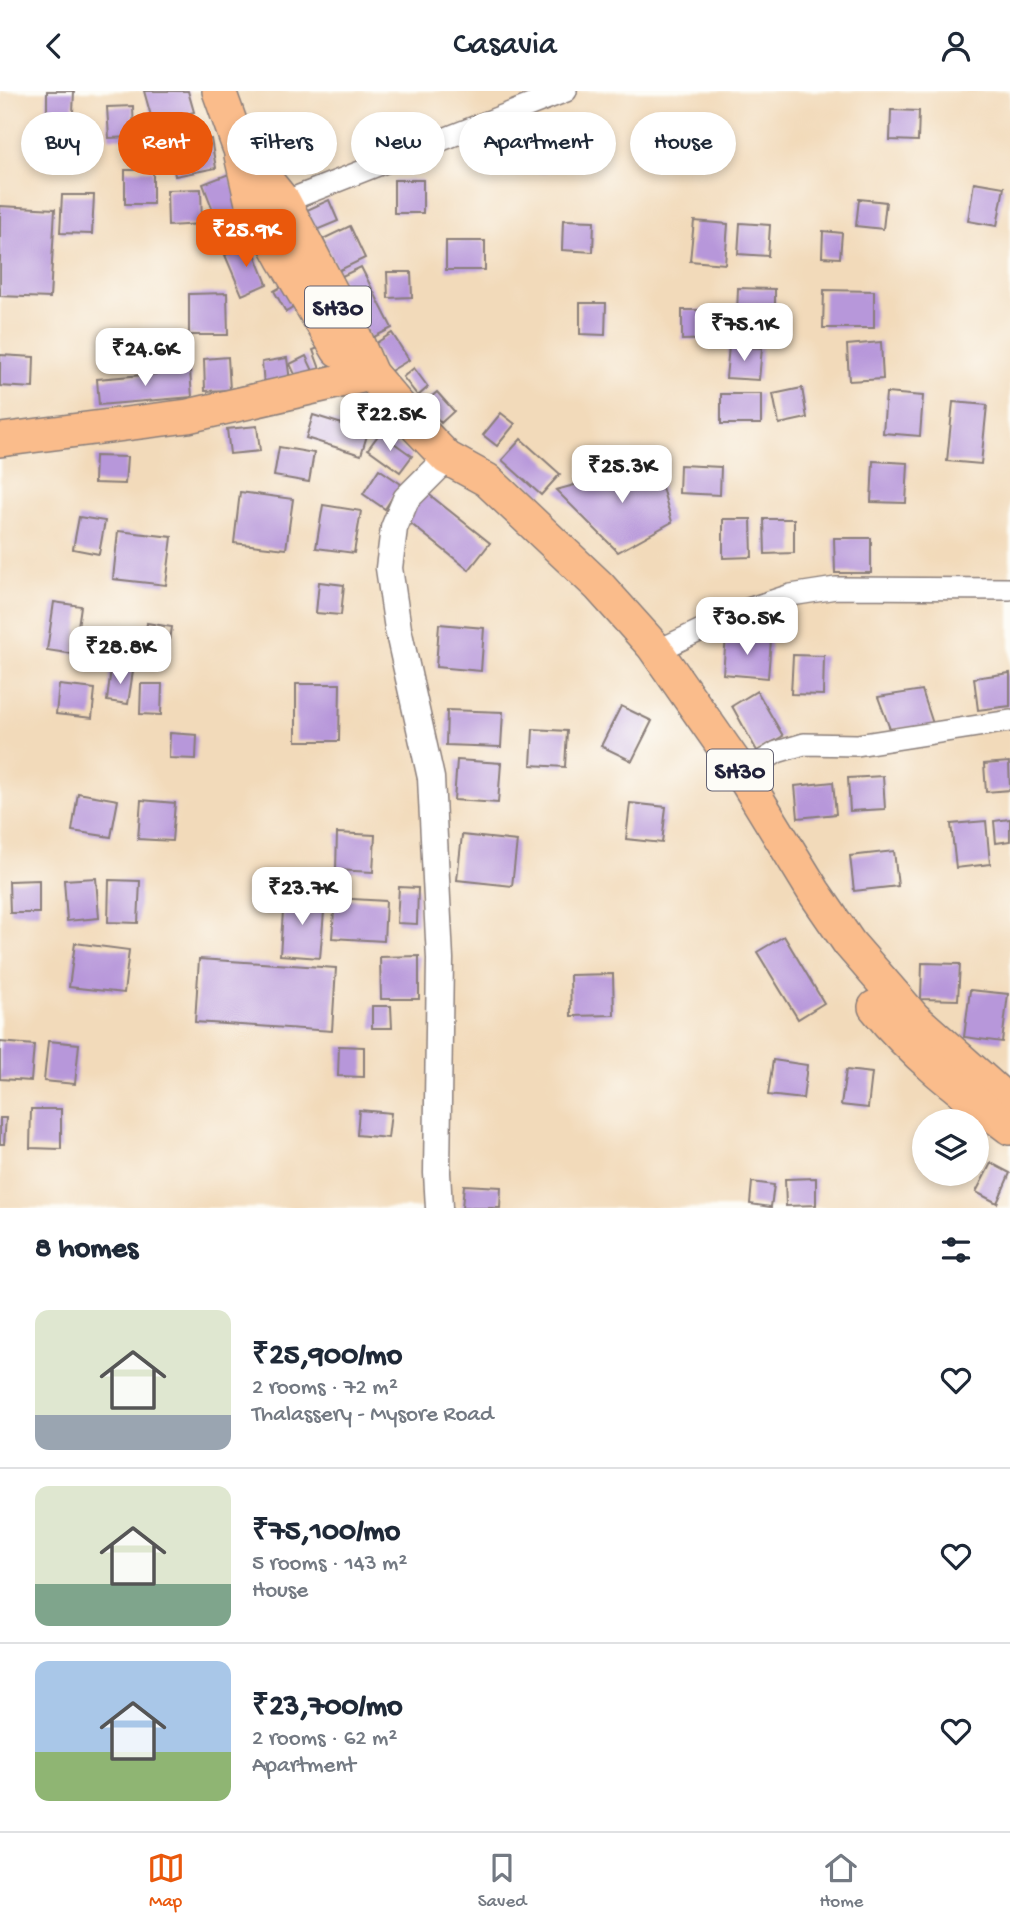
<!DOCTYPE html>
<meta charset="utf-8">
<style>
body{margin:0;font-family:"Gochi Hand",sans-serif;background:#f6f6f7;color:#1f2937;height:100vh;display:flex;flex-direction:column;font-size:26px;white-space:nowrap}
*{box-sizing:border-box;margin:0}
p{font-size:23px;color:#747a83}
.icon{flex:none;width:38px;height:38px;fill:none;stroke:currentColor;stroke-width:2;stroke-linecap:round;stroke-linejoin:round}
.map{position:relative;height:1117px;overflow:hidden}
.drawer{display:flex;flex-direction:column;background:#fff;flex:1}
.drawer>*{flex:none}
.hud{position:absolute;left:21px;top:21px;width:970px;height:63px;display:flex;gap:14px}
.controls{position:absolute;left:912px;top:1018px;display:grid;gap:14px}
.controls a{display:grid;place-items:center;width:77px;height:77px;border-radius:50%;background:#fff;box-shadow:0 4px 10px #0003;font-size:35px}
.price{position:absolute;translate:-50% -60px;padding:0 16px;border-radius:14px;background:#fff;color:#222;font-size:23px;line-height:46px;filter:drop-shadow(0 2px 4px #0008)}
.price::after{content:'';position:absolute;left:50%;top:42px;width:21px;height:16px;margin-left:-10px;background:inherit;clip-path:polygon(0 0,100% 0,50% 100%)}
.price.active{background:#ea580c;color:#fff}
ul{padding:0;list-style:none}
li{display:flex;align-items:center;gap:21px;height:175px;padding:0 35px}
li+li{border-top:2px solid #e0e1e3}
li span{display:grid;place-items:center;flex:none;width:196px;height:140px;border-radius:14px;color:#555}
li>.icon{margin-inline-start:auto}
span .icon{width:84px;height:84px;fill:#fffc;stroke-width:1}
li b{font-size:30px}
h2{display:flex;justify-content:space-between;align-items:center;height:84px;padding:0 35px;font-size:30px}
.pill{padding:0 24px;border-radius:32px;background:#fff;box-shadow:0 4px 10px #0003;font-size:24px;line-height:63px}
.pill.active{background:#ea580c;color:#fff}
header{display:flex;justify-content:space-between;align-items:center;height:91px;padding:0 35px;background:#fff;font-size:32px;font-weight:600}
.dock{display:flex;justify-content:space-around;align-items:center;height:98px;border-top:2px solid #e0e1e3;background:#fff;font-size:19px;color:#747a83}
.dock a{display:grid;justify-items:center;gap:4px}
.dock .active{color:#ea580c}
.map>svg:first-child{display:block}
.building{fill:#b797da}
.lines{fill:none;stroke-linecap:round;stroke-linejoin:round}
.minor-casing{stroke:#8a7e7a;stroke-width:24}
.tertiary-casing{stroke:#8a7e7a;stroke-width:29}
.primary-casing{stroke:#8a7e7a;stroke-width:36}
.minor{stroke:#fff;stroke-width:21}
.tertiary{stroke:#fff;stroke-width:26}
.primary{stroke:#fabc8b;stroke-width:33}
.labels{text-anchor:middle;stroke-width:5;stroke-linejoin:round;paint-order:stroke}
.shield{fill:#fdfcf7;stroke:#646373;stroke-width:2}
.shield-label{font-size:24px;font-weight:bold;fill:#22223b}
</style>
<header><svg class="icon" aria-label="back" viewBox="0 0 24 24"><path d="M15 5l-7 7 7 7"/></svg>Casavia<svg class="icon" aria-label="person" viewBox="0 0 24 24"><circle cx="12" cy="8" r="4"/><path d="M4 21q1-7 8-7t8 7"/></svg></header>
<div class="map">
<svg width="1010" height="1117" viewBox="0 0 1010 1117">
<rect width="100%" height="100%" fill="#fdfcf7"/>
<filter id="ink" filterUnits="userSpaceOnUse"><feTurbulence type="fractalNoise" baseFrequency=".0143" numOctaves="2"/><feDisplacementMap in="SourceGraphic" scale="14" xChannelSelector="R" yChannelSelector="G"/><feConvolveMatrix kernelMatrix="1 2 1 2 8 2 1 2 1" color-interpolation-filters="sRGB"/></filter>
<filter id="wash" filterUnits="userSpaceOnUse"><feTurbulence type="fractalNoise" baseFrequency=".00686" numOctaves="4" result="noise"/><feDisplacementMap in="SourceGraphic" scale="28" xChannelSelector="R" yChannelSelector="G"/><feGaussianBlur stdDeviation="1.57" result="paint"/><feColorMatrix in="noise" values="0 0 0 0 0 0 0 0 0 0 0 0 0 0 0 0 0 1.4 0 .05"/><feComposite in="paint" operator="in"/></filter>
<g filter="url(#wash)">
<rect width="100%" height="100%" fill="#f2daba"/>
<g id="blocks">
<!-- building -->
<g class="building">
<polygon points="47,0 74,0 73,22 47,22"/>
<polygon points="144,0 188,0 194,21 153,32"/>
<polygon points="133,15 134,46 109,47 107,16"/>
<polygon points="891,19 919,20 918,50 890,49"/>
<polygon points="516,38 549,40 546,82 513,79"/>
<polygon points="78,40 81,67 46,71 43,45"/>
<polygon points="556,43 584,44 583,74 555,73"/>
<polygon points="211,48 216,77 175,85 170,57"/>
<rect x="125" y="79" width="28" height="34"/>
<polygon points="229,83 242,118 216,127 203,93"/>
<rect x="394" y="89" width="29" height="33"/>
<polygon points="974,91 1004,96 997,135 968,130"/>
<polygon points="201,98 202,133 168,135 167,99"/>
<polygon points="62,104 94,104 92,143 60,142"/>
<polygon points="859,108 886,111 883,138 856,135"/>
<polygon points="329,109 338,130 314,140 305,120"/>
<polygon points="0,115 55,118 50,207 0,205"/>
<polygon points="244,124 252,144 228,154 220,135"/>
<polygon points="563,129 594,130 593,161 562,159"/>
<polygon points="694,130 728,133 725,173 690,170"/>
<polygon points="740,132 770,134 768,165 738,163"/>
<polygon points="350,135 365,167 338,180 323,148"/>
<polygon points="823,140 842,142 840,167 822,166"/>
<rect x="446" y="150" width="39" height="29"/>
<polygon points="251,153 267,193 242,204 225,164"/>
<polygon points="361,176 392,237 370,248 340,186"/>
<polygon points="387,181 411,181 412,206 388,207"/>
<polygon points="290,191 301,212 286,221 274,200"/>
<polygon points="738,197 775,198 775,226 737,224"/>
<polygon points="824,199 874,200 874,237 823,237"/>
<polygon points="227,202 228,244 189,244 189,203"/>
<polygon points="580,212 606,212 605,244 580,243"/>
<polygon points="682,219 719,219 720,248 682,249"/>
<polygon points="392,242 409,269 389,281 373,254"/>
<polygon points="881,251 883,288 849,290 847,254"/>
<polygon points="326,254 333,273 320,278 313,259"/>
<polygon points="729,255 762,257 759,289 726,287"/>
<polygon points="0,264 34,266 33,297 0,295"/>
<polygon points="306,265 315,284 299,292 290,273"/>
<polygon points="228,266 230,299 205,300 204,268"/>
<polygon points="287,267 290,290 264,294 262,271"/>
<polygon points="414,277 428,296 418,305 403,286"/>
<polygon points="190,280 192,306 99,314 97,288"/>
<polygon points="802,297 807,327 779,333 773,303"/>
<polygon points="437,301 454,320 441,332 424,312"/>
<polygon points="886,302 923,305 920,345 883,342"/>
<rect x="721" y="303" width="40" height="30"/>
<polygon points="953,311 987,314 981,373 947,370"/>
<polygon points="501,322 515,333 497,355 483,344"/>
<polygon points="313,324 368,341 361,364 306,347"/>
<polygon points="257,335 260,360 230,363 227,338"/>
<polygon points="380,342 412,365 400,381 368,358"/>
<polygon points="521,348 560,383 541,404 502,369"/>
<polygon points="279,356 314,362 309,391 274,385"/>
<polygon points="95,365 127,366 125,393 94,392"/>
<polygon points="873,370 908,372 906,412 871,411"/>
<polygon points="655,372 672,431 618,461 556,399"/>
<polygon points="680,374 721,376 720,404 679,402"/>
<polygon points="379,378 401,393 385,418 363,403"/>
<polygon points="240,401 293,408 286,458 234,452"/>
<polygon points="426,401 490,452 469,479 405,428"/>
<polygon points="323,414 361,420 354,462 316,457"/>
<polygon points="79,426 105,430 99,463 73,458"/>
<polygon points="723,428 751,428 752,466 723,467"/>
<polygon points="764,428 794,428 794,462 765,463"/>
<polygon points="118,440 172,446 166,494 113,488"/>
<polygon points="834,447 871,447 871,482 835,482"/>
<polygon points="319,491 344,494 341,524 316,522"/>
<polygon points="54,511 81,515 74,563 47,559"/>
<polygon points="147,532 172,536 167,570 142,566"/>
<polygon points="439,533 484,537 481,580 436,576"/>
<polygon points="726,545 771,549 768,587 723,583"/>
<polygon points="793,564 824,565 823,604 791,603"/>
<polygon points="111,577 133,580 128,613 107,610"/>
<polygon points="1010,582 1010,615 978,619 974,587"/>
<polygon points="141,593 162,593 161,624 140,623"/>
<polygon points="296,593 340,593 339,650 296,650"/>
<polygon points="59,594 95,598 92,627 56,623"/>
<polygon points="922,599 934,636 890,638 878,606"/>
<polygon points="757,600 783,645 757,660 732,615"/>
<polygon points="621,615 652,630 632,670 601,655"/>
<polygon points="447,619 503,621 501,656 446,654"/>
<polygon points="533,638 567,640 565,676 531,674"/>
<polygon points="170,642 197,644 196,668 169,667"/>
<polygon points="457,669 501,672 498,712 454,709"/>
<polygon points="1009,671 1010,699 986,701 984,673"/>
<polygon points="883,685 885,718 850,720 848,687"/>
<polygon points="833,691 836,723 798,727 795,695"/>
<polygon points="78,702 118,709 111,746 72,740"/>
<polygon points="141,709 175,712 172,750 138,748"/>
<polygon points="630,712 666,716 662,752 626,748"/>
<polygon points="1010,728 1010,750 996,752 994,730"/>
<polygon points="986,730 990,773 956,777 951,733"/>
<polygon points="337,742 375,744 373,781 336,779"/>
<polygon points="462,744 517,750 512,795 457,789"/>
<polygon points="894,760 898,795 854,800 850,765"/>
<polygon points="96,787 99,827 67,830 64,789"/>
<polygon points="39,789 39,822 10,822 9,790"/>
<polygon points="109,789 140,790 138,832 108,831"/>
<polygon points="399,796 418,797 417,833 397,832"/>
<polygon points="284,806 325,809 320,867 280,864"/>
<polygon points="335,807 386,810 384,850 332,847"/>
<polygon points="784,845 824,912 798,928 757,861"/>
<polygon points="75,852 129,859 124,902 69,896"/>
<polygon points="419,865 419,908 381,908 380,866"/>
<polygon points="199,868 336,877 332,940 195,931"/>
<polygon points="922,872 960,873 958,909 921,908"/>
<polygon points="613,883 614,924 571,925 570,884"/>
<polygon points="970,899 1008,903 1002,951 964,946"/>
<polygon points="372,915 391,915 392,937 372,937"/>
<polygon points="48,950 79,953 75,993 44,990"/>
<polygon points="0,951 34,954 31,990 0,988"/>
<polygon points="339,955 364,956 364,986 338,985"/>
<polygon points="773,969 807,974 803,1008 768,1004"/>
<polygon points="846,979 872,982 868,1017 841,1014"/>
<polygon points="31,1018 61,1018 61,1058 30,1057"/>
<polygon points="359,1019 391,1022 388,1047 357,1044"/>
<polygon points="0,1027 6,1027 4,1053 0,1053"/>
<polygon points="991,1072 1010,1082 997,1112 976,1101"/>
<polygon points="816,1087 816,1114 786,1115 785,1088"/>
<polygon points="752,1091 774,1094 771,1116 750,1113"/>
<polygon points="464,1094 501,1096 500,1117 462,1117"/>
</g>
</g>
</g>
<g filter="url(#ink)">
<use href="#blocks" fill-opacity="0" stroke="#8a7e7a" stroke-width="2"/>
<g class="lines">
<!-- minor casing -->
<g class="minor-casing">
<g id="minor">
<polyline points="284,111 566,0"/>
<polyline points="657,560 739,521 791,504 836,497 1010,498"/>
<polyline points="742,683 777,661 804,653 857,654 1010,630"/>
</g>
</g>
<!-- tertiary casing -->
<g class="tertiary-casing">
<polyline id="tertiary" points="439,1117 437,1082 440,868 431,687 398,538 389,477 394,437 406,408 447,367"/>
</g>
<!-- primary casing -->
<g class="primary-casing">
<g id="primary">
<polyline points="219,0 239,56 284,111 354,244 371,283 417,336 447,367 487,389 599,495 653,555 737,675 814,801 849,852 914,927 997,1001 1010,1011"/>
<polyline points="241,64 251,108 283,167 338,259"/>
<polyline points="0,349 188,325 371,283"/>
<path d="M875,916C913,964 961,1000 1010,1037"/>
</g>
</g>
<!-- minor -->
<use href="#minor" class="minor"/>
<!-- tertiary -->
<use href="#tertiary" class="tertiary"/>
<!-- primary -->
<use href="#primary" class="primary"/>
</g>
</g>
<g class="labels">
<!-- shield labels -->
<g class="shield">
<rect x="305" y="195.5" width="66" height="41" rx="5"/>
<rect x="707" y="658.5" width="66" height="41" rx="5"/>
</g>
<g class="shield-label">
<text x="338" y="224">SH30</text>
<text x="740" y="687">SH30</text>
</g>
</g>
</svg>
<div class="controls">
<a><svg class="icon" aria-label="layers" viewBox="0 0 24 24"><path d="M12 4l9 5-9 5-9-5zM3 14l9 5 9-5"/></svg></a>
</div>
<b class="price active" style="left:246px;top:178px">₹25.9K</b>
<b class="price" style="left:744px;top:272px">₹75.1K</b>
<b class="price" style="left:145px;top:297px">₹24.6K</b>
<b class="price" style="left:390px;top:362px">₹22.5K</b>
<b class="price" style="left:622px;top:414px">₹25.3K</b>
<b class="price" style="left:747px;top:566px">₹30.5K</b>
<b class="price" style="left:120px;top:595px">₹28.8K</b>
<b class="price" style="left:302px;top:836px">₹23.7K</b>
<div class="hud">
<a class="pill">Buy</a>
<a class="pill active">Rent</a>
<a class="pill">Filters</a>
<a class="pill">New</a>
<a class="pill">Apartment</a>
<a class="pill">House</a>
</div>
</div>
<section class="drawer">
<h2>8 homes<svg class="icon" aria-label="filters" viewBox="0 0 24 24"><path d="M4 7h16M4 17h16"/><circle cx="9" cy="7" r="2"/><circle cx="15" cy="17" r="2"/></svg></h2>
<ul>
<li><span style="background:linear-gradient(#dfe7d0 75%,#9aa5b1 0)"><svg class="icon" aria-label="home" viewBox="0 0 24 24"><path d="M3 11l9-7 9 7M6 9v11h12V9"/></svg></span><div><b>₹25,900/mo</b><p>2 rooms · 72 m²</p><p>Thalassery - Mysore Road</p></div><svg class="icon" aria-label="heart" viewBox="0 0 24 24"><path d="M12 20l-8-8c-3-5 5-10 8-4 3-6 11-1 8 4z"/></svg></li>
<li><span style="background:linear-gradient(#dfe7d0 70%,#7fa58c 0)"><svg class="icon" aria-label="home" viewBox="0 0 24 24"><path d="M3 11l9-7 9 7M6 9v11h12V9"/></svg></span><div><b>₹75,100/mo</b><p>5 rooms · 143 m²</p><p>House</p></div><svg class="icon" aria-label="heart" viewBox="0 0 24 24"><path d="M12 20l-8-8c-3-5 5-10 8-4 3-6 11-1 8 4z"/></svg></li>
<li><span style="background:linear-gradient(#a9c7e8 65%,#8fb573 0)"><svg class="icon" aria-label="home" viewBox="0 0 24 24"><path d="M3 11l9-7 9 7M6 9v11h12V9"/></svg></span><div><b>₹23,700/mo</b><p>2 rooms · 62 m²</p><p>Apartment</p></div><svg class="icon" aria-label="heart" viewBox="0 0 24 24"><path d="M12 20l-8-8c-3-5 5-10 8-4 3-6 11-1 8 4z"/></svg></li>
</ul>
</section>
<nav class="dock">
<a class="active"><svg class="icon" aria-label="map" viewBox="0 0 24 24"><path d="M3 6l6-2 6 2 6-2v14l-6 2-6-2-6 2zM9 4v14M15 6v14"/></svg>Map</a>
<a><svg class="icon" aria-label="saved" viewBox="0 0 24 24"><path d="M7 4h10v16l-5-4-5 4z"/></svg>Saved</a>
<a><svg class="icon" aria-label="home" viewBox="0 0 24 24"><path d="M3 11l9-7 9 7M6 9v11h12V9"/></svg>Home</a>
</nav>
